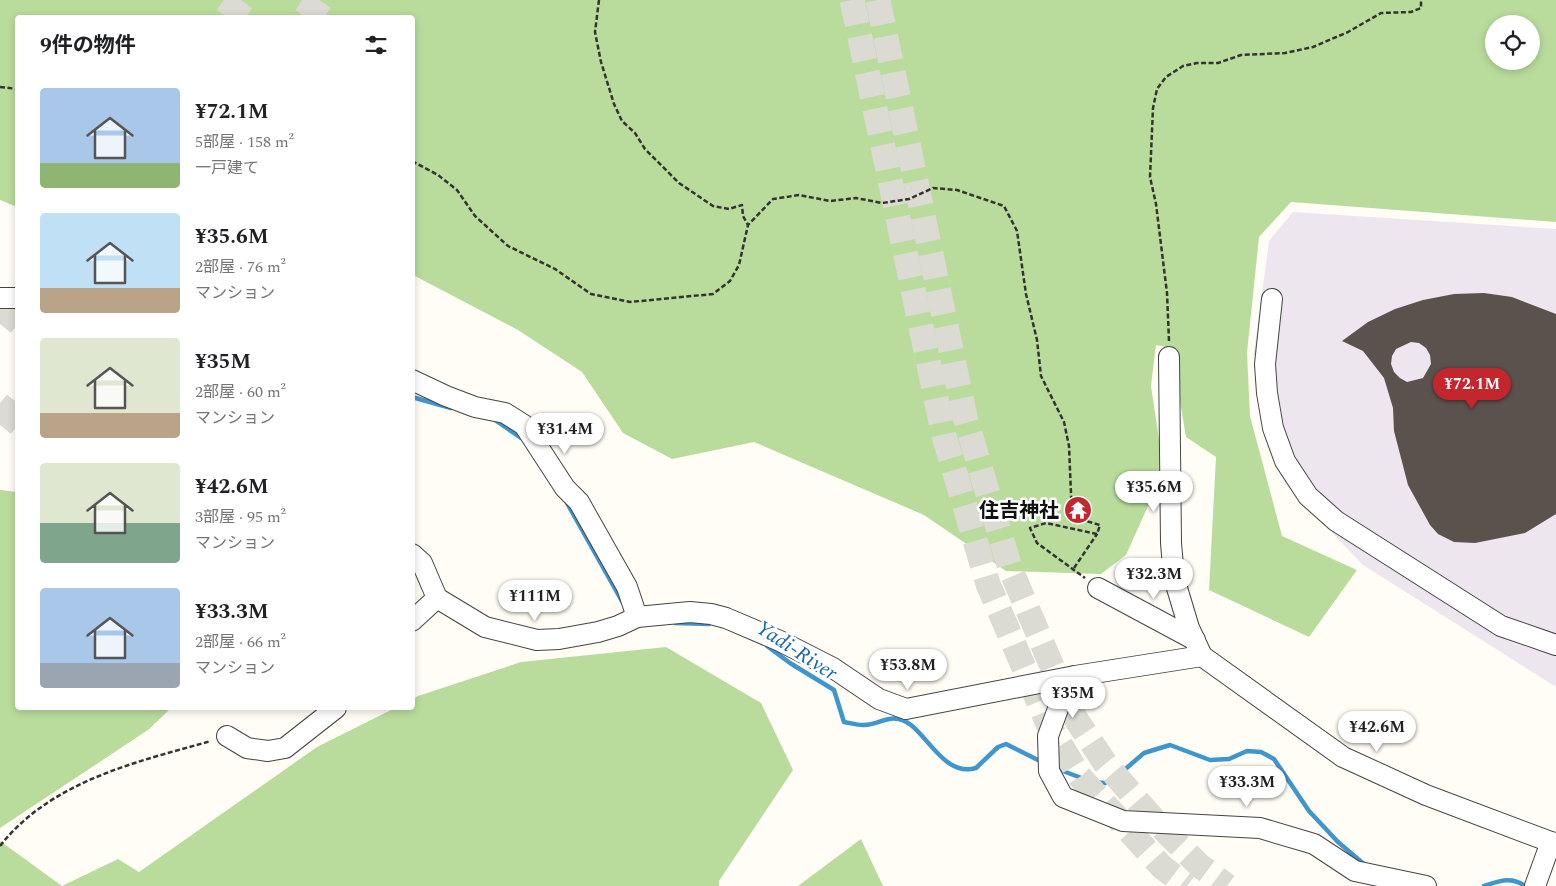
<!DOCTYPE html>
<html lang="ja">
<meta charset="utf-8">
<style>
body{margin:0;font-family:Spectral,"Noto Sans JP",serif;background:#f2f2f2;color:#202124;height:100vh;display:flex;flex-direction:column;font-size:19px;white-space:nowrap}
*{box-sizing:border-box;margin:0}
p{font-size:16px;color:#757577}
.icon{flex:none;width:28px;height:28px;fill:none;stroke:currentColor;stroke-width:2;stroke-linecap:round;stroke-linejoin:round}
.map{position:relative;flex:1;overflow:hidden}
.side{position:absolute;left:15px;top:15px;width:400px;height:695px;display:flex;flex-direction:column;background:#fff;border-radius:5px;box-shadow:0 2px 8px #0003}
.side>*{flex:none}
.controls{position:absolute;left:1485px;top:15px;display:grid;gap:10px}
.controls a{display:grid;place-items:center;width:55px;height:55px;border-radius:50%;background:#fff;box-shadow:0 2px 8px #0003;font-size:25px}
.price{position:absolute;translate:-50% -42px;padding:0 11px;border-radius:18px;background:#fff;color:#222;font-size:16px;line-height:32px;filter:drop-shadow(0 1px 2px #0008)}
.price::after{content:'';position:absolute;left:50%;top:30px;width:15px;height:11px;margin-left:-8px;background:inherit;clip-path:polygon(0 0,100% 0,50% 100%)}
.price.on{background:#c4262e;color:#fff}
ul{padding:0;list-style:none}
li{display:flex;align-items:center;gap:15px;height:125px;padding:0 25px}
li span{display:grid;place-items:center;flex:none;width:140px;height:100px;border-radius:5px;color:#555}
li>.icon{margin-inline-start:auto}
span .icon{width:60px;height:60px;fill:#fffc;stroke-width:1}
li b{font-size:21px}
h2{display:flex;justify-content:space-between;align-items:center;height:60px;padding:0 25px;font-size:21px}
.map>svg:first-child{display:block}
.industrial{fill:#eee6ef}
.forest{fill:#b9dc9c;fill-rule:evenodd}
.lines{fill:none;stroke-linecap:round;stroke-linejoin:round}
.stream{stroke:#3f96cf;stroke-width:4.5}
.building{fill:#5a524d;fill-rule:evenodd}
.major-tunnel{stroke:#dbdad3;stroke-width:25;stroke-dasharray:25 12;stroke-linecap:butt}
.highway-tunnel{stroke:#dbdad3;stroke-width:28;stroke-dasharray:28 14;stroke-linecap:butt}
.minor-casing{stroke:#444;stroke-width:22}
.path{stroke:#333;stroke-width:2.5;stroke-dasharray:5 2.5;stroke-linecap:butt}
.minor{stroke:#fff;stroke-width:20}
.labels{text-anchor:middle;stroke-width:5;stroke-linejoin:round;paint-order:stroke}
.poi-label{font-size:20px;font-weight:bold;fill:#111;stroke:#fff;text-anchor:end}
.water-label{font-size:21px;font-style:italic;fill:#1768a6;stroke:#fff}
</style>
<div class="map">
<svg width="1556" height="886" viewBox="0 0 1556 886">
<rect width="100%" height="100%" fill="#fffdf5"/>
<!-- industrial -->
<polygon class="industrial" points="1293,212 1556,229 1556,687 1363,565 1285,484 1265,433 1254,352 1269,241"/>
<!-- forest -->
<g class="forest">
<path d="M0,0H1556V222L1291,202L1259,237L1247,353L1250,416L1282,536L1357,570L1309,637L1209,590L1216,457L1186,437L1171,348L1156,345L1151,386L1162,459L1153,495L1126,555L1101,574L1006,571L924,515L754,442L672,459L623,433L582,372L518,330L413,275L412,18H18L17,207L0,200ZM1494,24H1531V61H1494Z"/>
<polygon points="0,490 17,492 18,708 171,708 148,730 0,828"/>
<polygon points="666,647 761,703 793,770 719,881 719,886 62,886 118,859 139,872 317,747 395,708 412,708 413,699 418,696 521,662"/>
<polygon points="861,839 883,886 798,886"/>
<polygon points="0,841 62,886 0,886"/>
</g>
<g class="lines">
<!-- stream -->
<g class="stream">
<polyline points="0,317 18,319"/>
<polyline points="412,397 451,408"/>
<polyline points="495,420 521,438"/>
<polyline points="567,503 623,603"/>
<polyline points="675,623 709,624"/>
<path d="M767,646L790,663L834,690L844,722C850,723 857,725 863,725C880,726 891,710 911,725C930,740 947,777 976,768L998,747L1006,744L1044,763"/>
<polyline points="1055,768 1092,782 1105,783 1115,778 1144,753 1170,745 1210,760 1229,759 1247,751 1261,752 1274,759 1309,811 1338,842 1365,865"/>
<path d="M1484,886C1499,881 1511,876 1525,886"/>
</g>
</g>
<!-- building -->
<path class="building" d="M1484,293L1512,297L1556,314V514L1525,533L1475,543L1454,542L1438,534L1430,525L1408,485L1394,431L1393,408L1384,378L1363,351L1342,341L1368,322L1395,309L1423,300L1454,294ZM1411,342L1419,343L1426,348L1430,355L1431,364L1423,378L1407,382L1400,378L1394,372L1391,364L1392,356L1396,349Z"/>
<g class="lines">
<!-- major-tunnel -->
<g class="major-tunnel">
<polyline points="852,0 944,436 988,584 1048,724 1080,777 1162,867 1187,886"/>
<polyline points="878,0 965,417 1010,568 1072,713 1105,763 1154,820 1199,865 1227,886"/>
</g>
<!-- highway-tunnel -->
<g class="highway-tunnel">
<polyline points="228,18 241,0"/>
<polyline points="307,18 319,0"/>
<polyline points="0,324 18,302"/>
<polyline points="0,425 18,403"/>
</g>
<!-- minor casing -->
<g class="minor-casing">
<g id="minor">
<polyline points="0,298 18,298"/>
<polyline points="1272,299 1265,364 1267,393 1273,428 1285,461 1308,496 1336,521 1501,626 1556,645"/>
<polyline points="1169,357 1171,543 1174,578 1189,628 1202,656 1343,757 1426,795 1556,844"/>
<polyline points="412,380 446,396 475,407 505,413 524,425 565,488 579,502 627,587 637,617"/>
<polyline points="412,554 422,563 437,598 485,627 537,640 559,639 598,632 618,626 637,617 690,612 711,614 726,618 780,641 833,668 879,699 906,709 1075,676 1202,656"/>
<polyline points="1098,588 1195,640"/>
<polyline points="412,621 437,598"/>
<polyline points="1075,676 1059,706 1048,736 1049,771 1063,797 1123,821 1260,828 1314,844 1355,871 1426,886"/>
<polyline points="227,736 247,748 268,751 285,748 336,708"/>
<polyline points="1535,886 1551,842"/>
</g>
</g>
<!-- path -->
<g class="path">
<polyline points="599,0 595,32 601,62 614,104 622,121 635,133 645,149 679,183 713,206 729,209 742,205 743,216 748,225"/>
<polyline points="0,87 18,89"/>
<polyline points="412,161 438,175 457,190 475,216 508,246 555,269 591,294 630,302 713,294 730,281 739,265 748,225 773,199 799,195 830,201 856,198 882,203 909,199 933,188 957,190 1004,206 1017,231 1026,294 1037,340 1041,376 1064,422 1069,446 1072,517 1100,525 1097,534 1046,523 1030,528 1037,543 1085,578"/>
<polyline points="1169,341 1167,293 1156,204 1150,177 1153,108 1157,89 1166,77 1183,66 1197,63 1218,63 1241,55 1285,53 1313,47 1348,32 1381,13 1411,12 1421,8 1421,0"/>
<polyline points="1074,568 1097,534"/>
<path d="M0,846C51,781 136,762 211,741"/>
</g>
<!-- minor -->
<use href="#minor" class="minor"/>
</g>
<!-- icons -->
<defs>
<g id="temple-disc" transform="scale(1.4375)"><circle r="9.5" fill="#c4262e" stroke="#fff"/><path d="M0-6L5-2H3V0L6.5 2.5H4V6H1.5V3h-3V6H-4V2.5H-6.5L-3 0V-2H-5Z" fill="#fff"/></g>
</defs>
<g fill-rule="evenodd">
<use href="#temple-disc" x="1078" y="510"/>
</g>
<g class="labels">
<!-- poi labels -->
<g class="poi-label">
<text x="1059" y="517">住吉神社</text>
</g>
<!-- water labels -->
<g class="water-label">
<text transform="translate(797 650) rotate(33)" y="7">Yadi-River</text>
</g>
</g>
</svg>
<div class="controls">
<a><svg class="icon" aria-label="locate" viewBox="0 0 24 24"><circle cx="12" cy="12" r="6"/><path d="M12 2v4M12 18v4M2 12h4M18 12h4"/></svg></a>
</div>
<b class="price on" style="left:1472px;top:410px">¥72.1M</b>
<b class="price" style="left:565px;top:455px">¥31.4M</b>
<b class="price" style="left:1154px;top:513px">¥35.6M</b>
<b class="price" style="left:1154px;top:600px">¥32.3M</b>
<b class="price" style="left:535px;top:622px">¥111M</b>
<b class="price" style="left:908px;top:691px">¥53.8M</b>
<b class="price" style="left:1073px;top:719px">¥35M</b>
<b class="price" style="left:1377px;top:753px">¥42.6M</b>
<b class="price" style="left:1247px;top:808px">¥33.3M</b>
<section class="side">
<h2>9件の物件<svg class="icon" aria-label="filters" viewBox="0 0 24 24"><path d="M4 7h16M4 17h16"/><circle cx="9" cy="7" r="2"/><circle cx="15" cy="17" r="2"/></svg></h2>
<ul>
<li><span style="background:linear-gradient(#a9c7e8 75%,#8fb573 0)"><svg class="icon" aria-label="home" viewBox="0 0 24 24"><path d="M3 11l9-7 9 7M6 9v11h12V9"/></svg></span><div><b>¥72.1M</b><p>5部屋 · 158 m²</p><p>一戸建て</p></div></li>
<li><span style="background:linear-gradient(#bfe0f5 75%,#b9a48a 0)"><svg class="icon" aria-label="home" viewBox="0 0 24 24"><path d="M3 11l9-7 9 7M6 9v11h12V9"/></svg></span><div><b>¥35.6M</b><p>2部屋 · 76 m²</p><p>マンション</p></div></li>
<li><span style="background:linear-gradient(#dfe7d0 75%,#b9a48a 0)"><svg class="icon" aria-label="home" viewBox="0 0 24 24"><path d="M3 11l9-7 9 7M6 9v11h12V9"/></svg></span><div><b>¥35M</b><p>2部屋 · 60 m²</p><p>マンション</p></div></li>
<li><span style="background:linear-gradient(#dfe7d0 60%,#7fa58c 0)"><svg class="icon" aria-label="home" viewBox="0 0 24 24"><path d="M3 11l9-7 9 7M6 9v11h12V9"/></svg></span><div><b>¥42.6M</b><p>3部屋 · 95 m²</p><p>マンション</p></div></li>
<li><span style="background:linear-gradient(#a9c7e8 75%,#9aa5b1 0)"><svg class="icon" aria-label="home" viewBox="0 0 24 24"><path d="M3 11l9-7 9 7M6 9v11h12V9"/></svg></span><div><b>¥33.3M</b><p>2部屋 · 66 m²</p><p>マンション</p></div></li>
</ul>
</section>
</div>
